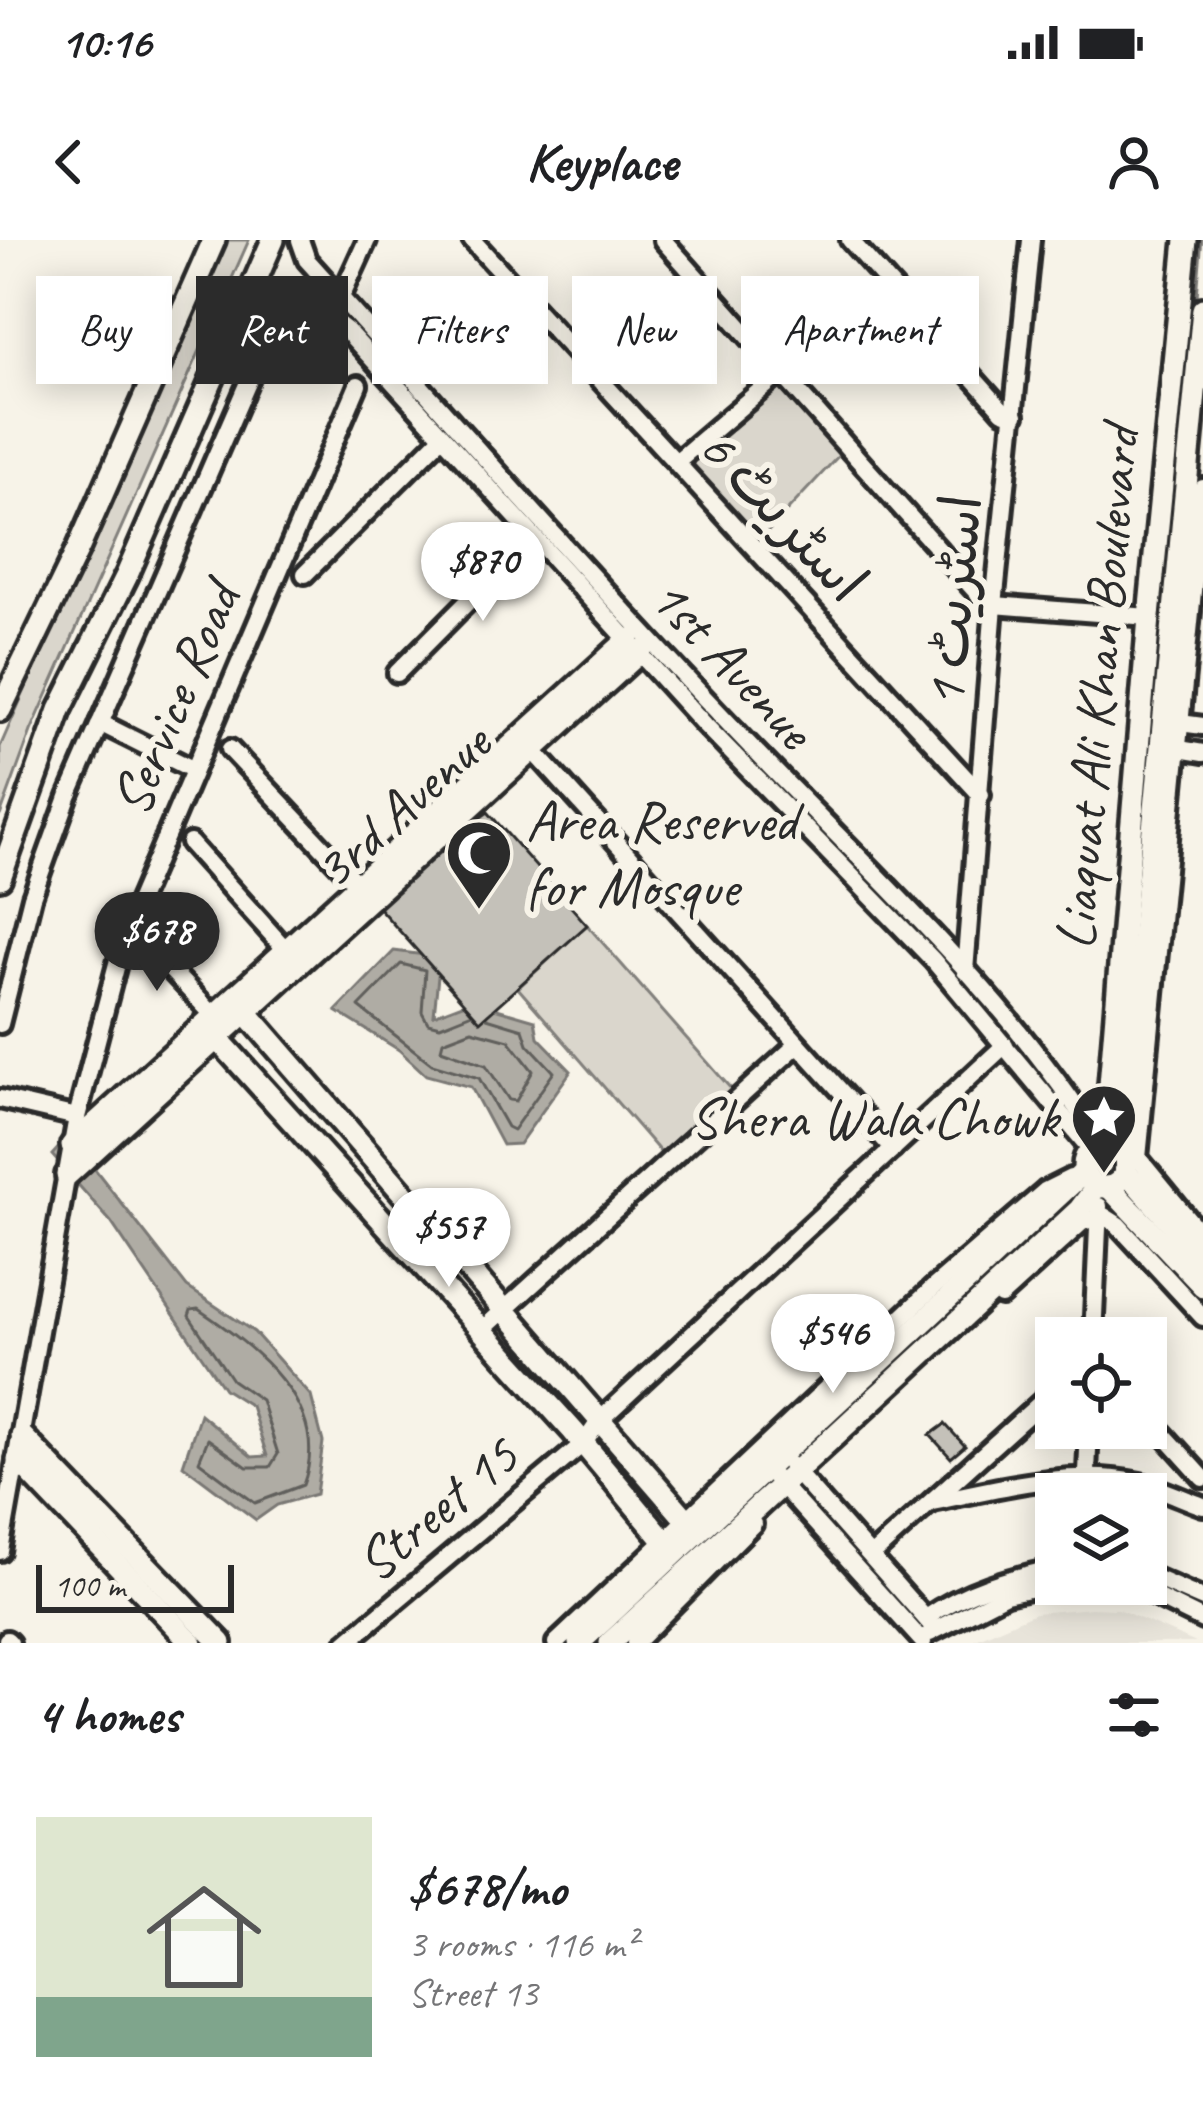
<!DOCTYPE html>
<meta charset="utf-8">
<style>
body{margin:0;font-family:Caveat,"Playpen Sans Arabic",sans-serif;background:#f6f6f6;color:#202124;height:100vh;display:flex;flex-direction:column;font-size:45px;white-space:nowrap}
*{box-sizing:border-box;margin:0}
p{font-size:39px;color:#757577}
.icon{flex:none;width:66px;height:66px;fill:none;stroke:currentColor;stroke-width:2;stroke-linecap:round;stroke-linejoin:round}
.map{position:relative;height:1403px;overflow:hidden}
.sheet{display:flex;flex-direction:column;background:#fff;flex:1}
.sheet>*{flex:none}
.banner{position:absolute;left:36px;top:36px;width:1131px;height:108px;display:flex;gap:24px}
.tools{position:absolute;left:1035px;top:1077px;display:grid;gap:24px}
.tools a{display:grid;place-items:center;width:132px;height:132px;border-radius:0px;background:#fff;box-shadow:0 6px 30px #0003;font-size:60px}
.scale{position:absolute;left:36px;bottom:30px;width:198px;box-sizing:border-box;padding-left:12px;border:6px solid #2b2b2b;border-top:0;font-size:33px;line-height:42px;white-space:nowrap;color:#2b2b2b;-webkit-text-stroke:9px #f7f3e8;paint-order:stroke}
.price{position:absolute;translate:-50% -102px;padding:0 27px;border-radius:42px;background:#fff;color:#222;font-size:39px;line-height:78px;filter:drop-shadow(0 3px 6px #0008)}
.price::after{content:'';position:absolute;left:50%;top:72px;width:36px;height:27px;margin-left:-18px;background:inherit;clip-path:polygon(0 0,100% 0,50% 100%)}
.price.on{background:#2b2b2b;color:#fff}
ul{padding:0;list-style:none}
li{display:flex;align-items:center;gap:36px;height:300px;padding:0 36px}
li span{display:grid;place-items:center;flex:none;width:336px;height:240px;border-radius:0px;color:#555}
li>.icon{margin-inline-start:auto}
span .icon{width:144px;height:144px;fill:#fffc;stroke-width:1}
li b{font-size:51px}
h2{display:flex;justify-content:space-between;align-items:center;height:144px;padding:0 36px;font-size:51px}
.chip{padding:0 42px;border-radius:0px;background:#fff;box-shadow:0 6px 30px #0003;font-size:42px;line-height:108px}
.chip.on{background:#2b2b2b;color:#fff}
.status{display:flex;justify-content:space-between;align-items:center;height:84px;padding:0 60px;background:#fff;direction:ltr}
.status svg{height:33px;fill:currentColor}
header{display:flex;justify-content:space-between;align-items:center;height:156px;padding:0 36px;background:#fff;font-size:54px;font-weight:600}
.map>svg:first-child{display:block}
.built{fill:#e8e4da}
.green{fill:#dad6cc;stroke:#82807c;stroke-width:3}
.water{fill:#afaca4;stroke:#7a7874;stroke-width:3}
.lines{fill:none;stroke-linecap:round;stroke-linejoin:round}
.shore{stroke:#605f5b;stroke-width:3}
.stream{stroke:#7a7874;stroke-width:4.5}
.building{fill:#c4c1b9;stroke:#2b2b2b;stroke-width:3}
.minor-casing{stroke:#2b2b2b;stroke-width:26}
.major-casing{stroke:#2b2b2b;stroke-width:30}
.minor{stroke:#f7f3e8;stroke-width:16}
.major{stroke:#f7f3e8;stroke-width:21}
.labels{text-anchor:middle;stroke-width:12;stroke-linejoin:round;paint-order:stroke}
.street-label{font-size:57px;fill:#2b2b2b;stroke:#f7f3e8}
.poi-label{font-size:57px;fill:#2b2b2b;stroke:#f7f3e8;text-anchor:start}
</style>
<div class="status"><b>10:16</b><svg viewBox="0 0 49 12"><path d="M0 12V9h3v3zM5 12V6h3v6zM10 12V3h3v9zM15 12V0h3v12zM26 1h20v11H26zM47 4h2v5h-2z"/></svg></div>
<header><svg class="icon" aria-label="back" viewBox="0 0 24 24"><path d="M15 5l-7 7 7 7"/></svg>Keyplace<svg class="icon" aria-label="person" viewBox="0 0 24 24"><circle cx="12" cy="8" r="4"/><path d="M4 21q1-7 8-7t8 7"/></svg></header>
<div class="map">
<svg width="1203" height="1403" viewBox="0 0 1203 1403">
<rect width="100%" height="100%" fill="#f7f3e8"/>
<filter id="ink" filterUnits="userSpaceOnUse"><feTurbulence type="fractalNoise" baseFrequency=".00833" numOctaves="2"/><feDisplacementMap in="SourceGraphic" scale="24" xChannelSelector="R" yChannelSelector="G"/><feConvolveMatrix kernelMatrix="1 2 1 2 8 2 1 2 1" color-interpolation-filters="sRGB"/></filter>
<g filter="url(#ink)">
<!-- built -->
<polygon class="built" points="1091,1368 1118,1369 1196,1403 967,1403 1035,1373"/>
<!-- green -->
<g class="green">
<polygon points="222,0 249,0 31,491 0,576 0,507"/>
<polygon points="777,142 843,211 759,301 684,219"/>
<polygon points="587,685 739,858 669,922 518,748"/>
</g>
<!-- water -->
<g class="water">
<polygon points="394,711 440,717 434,775 470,761 535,780 538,797 571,831 519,904 502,905 471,847 426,835 399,810 336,771"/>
<polygon points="69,896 187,1047 254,1092 311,1156 323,1202 316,1254 277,1265 256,1280 183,1225 200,1174 252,1217 267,1216 251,1166 224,1149 111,982 52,915"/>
</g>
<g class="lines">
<!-- shore -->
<g class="shore">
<polyline points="470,774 440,786 428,783 422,772 425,730 401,724 359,767 432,824 479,838 507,887 513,890 554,832 528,804 523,789 487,778"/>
<polygon points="472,790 509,800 533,831 516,861 509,860 486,825 441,809 443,801"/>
<path d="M198,1069C256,1108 333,1166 303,1245L255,1263L199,1221L208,1199L247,1227H270L278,1214L261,1160L232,1140L189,1076L191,1070Z"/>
</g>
<!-- stream -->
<polyline class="stream" points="1196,59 1201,0"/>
</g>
<!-- building -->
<g class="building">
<polygon points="488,572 587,685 480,781 370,658"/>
<polygon points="945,1184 965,1206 951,1218 930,1195"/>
</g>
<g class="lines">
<!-- minor casing -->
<g class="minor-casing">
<g id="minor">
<path d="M300,0L307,20C449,177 589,337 735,490C861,623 1003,749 1101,905"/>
<polyline points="472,0 981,555"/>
<polyline points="663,0 978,354 994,365 1149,377"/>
<polyline points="850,0 1003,171 1015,175"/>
<polyline points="341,57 367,0"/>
<path d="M245,63C295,47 308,61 347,91L705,485L933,720L1091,910"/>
<polyline points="676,222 783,131"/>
<polyline points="1203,248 1138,918 1203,997"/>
<polyline points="305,334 441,198"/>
<polyline points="397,433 532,297"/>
<polyline points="100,483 192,529"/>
<polyline points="1180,483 1203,486"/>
<polyline points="230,509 358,645"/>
<polyline points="1179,509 1203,513"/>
<polyline points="533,510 893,909"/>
<polyline points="190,603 286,710"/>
<polyline points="139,696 214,776"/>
<polyline points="965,731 994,365 1031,0"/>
<polyline points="0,784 32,657 68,557 269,94"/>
<polyline points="0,859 77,877"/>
<polyline points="1001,1056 1082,982 1104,976 1118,985 1203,1077"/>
<polyline points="482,1090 797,805"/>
<polyline points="1093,1098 1099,966"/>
<polyline points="1146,1175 1203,1238"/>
<polyline points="790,1225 934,1388"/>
<polyline points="775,1238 923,1402"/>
<polyline points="1086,1254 1089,1188"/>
<path d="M932,1262C998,1248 1072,1228 1140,1243C1161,1248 1183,1259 1203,1266"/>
<polyline points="0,1311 77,877 125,693 358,145"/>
<polyline points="872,1315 1056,1149"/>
<polyline points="1146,1334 1203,1359"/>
<polyline points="1108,1344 1142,1350 1203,1380"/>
<path d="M926,1378C966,1350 1009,1338 1056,1328"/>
<polyline points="930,1393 1006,1354 1056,1343"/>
<polyline points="7,1400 10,1403"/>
<polyline points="346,1403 584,1203 600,1180 1005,805"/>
<polyline points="556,1403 935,1046 1045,951 1071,938"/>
<polyline points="635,1403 753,1284"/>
</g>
</g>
<!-- major casing -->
<g class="major-casing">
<g id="major">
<polyline points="0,470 79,307 214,0"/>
<polyline points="0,638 60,470 127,335 273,0"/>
<polyline points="245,771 696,1291"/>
<polyline points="217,798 573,1191 673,1311"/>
<circle cx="1105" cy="926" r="21"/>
<polyline points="72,905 629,399"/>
<polyline points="1105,905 1149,377 1186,0"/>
<polyline points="1122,913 1203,69"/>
<polyline points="1126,932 1203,1019"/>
<polyline points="67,935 641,411"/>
<polyline points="1109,947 1203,1046"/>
<polyline points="22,1196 221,1403"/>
<polyline points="18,1220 192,1403"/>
<polyline points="579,1403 1085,931"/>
<polyline points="610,1403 1079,970 1097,946"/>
</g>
</g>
<!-- minor -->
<use href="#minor" class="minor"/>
<!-- major -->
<use href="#major" class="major"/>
</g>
</g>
<!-- icons -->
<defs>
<g id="mosque-pin" transform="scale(3.45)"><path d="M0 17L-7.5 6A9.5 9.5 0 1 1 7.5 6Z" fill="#2b2b2b" stroke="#f7f3e8"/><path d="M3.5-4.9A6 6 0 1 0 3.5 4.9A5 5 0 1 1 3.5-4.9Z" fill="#fff"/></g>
<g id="sight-pin" transform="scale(3.45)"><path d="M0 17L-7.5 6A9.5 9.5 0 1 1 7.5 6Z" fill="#2b2b2b" stroke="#f7f3e8"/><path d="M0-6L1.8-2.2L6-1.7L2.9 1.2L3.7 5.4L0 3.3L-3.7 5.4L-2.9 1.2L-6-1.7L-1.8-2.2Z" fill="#fff"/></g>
</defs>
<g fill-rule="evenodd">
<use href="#mosque-pin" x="479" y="613"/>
<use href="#sight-pin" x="1104" y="877"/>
</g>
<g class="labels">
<!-- street labels -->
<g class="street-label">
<text transform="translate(784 274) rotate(47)" y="20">اسٹریٹ 6</text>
<text transform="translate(952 361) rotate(-85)" y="20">اسٹریٹ 1</text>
<text transform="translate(733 422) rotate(47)" y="20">1st Avenue</text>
<text transform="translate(1096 448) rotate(-85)" y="20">Liaquat Ali Khan Boulevard</text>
<text transform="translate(174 459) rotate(-67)" y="20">Service Road</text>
<text transform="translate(401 565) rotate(-42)" y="20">3rd Avenue</text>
<text transform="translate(436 1268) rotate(-40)" y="20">Street 15</text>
</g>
<!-- poi labels -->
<g class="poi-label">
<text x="526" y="600">Area Reserved<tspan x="526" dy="66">for Mosque</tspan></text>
<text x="1058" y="897" text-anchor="end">Shera Wala Chowk</text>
</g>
</g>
</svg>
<div class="tools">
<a><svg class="icon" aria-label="locate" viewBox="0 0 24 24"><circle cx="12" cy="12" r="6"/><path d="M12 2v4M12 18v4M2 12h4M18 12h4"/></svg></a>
<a><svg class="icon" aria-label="layers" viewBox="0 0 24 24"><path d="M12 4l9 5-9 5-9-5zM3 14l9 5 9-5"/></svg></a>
</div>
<div class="scale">100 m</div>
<b class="price" style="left:483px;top:384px">$870</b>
<b class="price on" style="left:157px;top:754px">$678</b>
<b class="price" style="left:449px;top:1050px">$557</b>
<b class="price" style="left:833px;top:1156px">$546</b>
<div class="banner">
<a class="chip">Buy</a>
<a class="chip on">Rent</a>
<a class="chip">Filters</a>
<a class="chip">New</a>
<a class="chip">Apartment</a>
</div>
</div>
<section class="sheet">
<h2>4 homes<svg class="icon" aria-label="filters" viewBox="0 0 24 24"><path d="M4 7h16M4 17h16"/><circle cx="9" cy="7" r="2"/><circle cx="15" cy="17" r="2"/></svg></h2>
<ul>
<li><span style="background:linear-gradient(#dfe7d0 75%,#7fa58c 0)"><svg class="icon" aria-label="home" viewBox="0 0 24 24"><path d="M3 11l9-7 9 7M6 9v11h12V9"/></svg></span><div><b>$678/mo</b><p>3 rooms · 116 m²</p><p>Street 13</p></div></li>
</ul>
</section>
